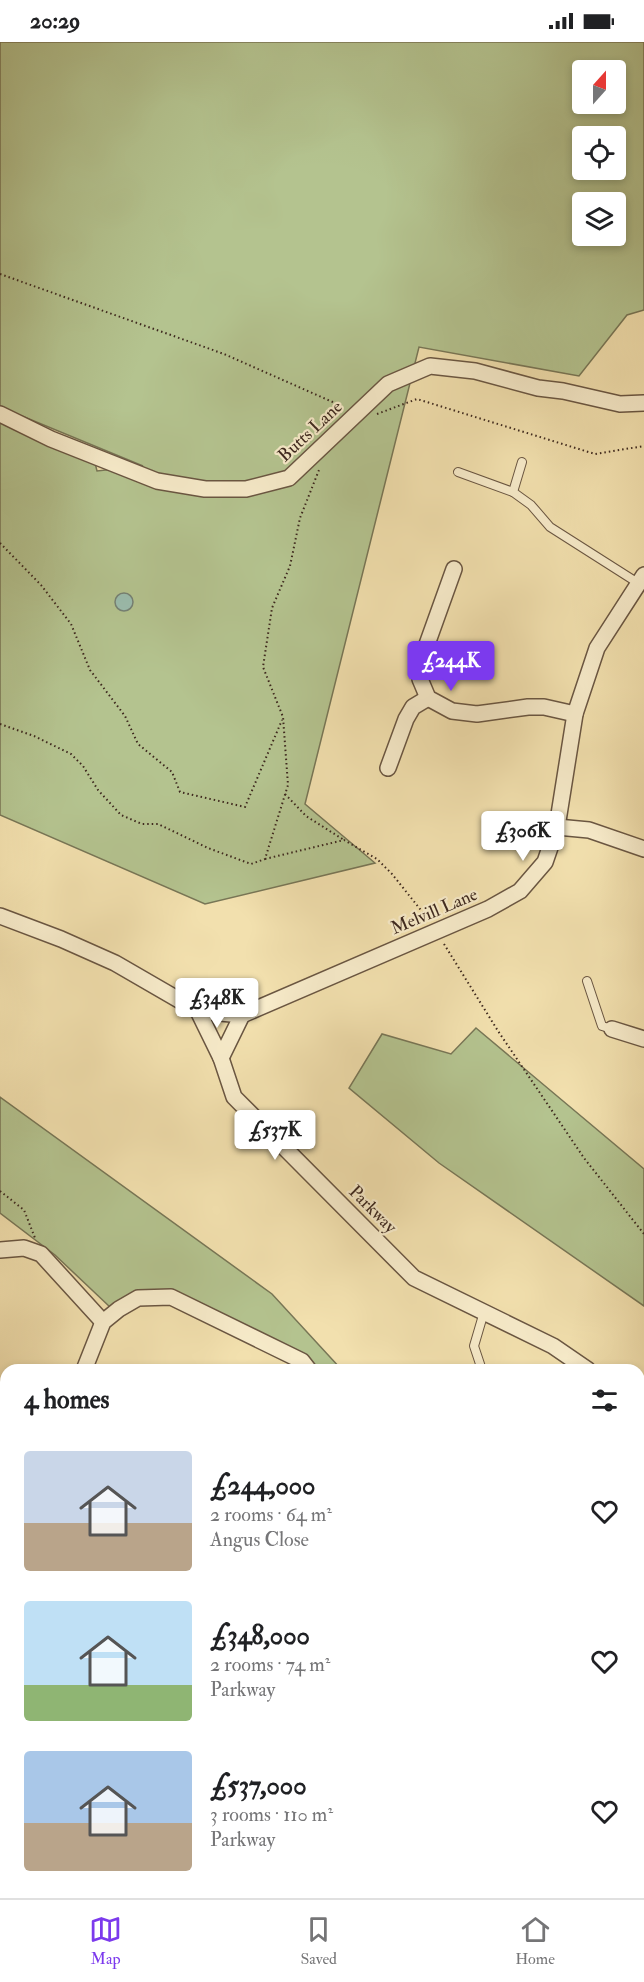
<!DOCTYPE html>
<meta charset="utf-8">
<style>
body{margin:0;font-family:"IM FELL Double Pica",serif;background:#f2f2f2;color:#202124;height:100vh;display:flex;flex-direction:column;font-size:22px;white-space:nowrap}
*{box-sizing:border-box;margin:0}
p{font-size:20px;color:#757577}
.icon{flex:none;width:33px;height:33px;fill:none;stroke:currentColor;stroke-width:2;stroke-linecap:round;stroke-linejoin:round}
.map{position:relative;flex:1;overflow:hidden}
.details{position:absolute;left:0px;top:1322px;width:645px;height:536px;display:flex;flex-direction:column;background:#fff;border-radius:18px 18px 0 0;box-shadow:0 3px 9px #0003}
.details>*{flex:none}
.needle{width:39px;rotate:21deg}
.fabs{position:absolute;left:572px;top:18px;display:grid;gap:12px}
.fabs a{display:grid;place-items:center;width:54px;height:54px;border-radius:6px;background:#fff;box-shadow:0 3px 9px #0003;font-size:30px}
.price{position:absolute;translate:-50% -51px;padding:0 14px;border-radius:6px;background:#fff;color:#222;font-size:20px;line-height:39px;filter:drop-shadow(0 2px 3px #0008)}
.price::after{content:'';position:absolute;left:50%;top:36px;width:18px;height:14px;margin-left:-9px;background:inherit;clip-path:polygon(0 0,100% 0,50% 100%)}
.price.on{background:#7c3aed;color:#fff}
ul{padding:0;list-style:none}
li{display:flex;align-items:center;gap:18px;height:150px;padding:0 24px}
li span{display:grid;place-items:center;flex:none;width:168px;height:120px;border-radius:6px;color:#555}
li>.icon{margin-inline-start:auto}
span .icon{width:72px;height:72px;fill:#fffc;stroke-width:1}
li b{font-size:26px}
h2{display:flex;justify-content:space-between;align-items:center;height:72px;padding:0 24px;font-size:26px}
.status{display:flex;justify-content:space-between;align-items:center;height:42px;padding:0 30px;background:#fff;direction:ltr}
.status svg{height:16px;fill:currentColor}
.tab-bar{display:flex;justify-content:space-around;align-items:center;height:84px;border-top:2px solid #e0e0e0;background:#fff;font-size:16px;color:#757577}
.tab-bar a{display:grid;justify-items:center;gap:3px}
.tab-bar .on{color:#7c3aed}
.map>svg:first-child{display:block}
.green{fill:#b4c38f;stroke:#787656;stroke-width:1.5;fill-rule:evenodd}
.water{fill:#9bbdaf;stroke:#758175;stroke-width:1.5}
.lines{fill:none;stroke-linecap:round;stroke-linejoin:round}
.service-casing{stroke:#6a5642;stroke-width:10}
.minor-casing{stroke:#6a5642;stroke-width:18}
.path{stroke:#3d281e;stroke-width:2;stroke-dasharray:1.5 3;stroke-linecap:butt}
.service{stroke:#f7ebca;stroke-width:8}
.minor{stroke:#f7ebca;stroke-width:15}
.labels{text-anchor:middle;stroke-width:4.5;stroke-linejoin:round;paint-order:stroke}
.street-label{font-size:18px;fill:#3d281e;stroke:#f7ebca}
</style>
<div class="status"><b>20:29</b><svg viewBox="0 0 49 12"><path d="M0 12V9h3v3zM5 12V6h3v6zM10 12V3h3v9zM15 12V0h3v12zM26 1h20v11H26zM47 4h2v5h-2z"/></svg></div>
<div class="map">
<svg width="644" height="1856" viewBox="0 0 644 1856">
<rect width="100%" height="100%" fill="#f2e0ae"/>
<filter id="stains"><feTurbulence type="fractalNoise" baseFrequency=".00333" numOctaves="4"/><feColorMatrix values="0 0 0 0 .2 0 0 0 0 .09 0 0 0 0 .02 0 0 0 .5 -.17"/></filter>
<radialGradient id="worn" r=".72"><stop offset=".6" stop-color="#630" stop-opacity="0"/><stop offset="1" stop-color="#630" stop-opacity=".3"/></radialGradient>
<!-- green -->
<g class="green">
<path d="M0,0H644V268L627,273L579,334L419,305L305,762L375,821L205,862L0,773V367L95,421L97,429L143,424L0,365ZM582,28H615V62H582ZM582,94H615V128H582ZM582,160H615V194H582Z"/>
<polygon points="476,986 644,1127 644,1264 439,1121 349,1046 382,992 451,1012"/>
<polygon points="0,1055 272,1252 341,1327 315,1327 156,1254 111,1266 55,1213 0,1171"/>
</g>
<!-- water -->
<circle class="water" cx="124" cy="560" r="9"/>
<g class="lines">
<!-- service casing -->
<g class="service-casing">
<g id="service">
<polyline points="522,420 513,450 531,463 550,485 638,541"/>
<polyline points="458,430 513,450"/>
<polyline points="587,939 602,984 612,987"/>
<polyline points="482,1328 474,1304 484,1270"/>
</g>
</g>
<!-- minor casing -->
<g class="minor-casing">
<g id="minor">
<polyline points="0,372 51,397 157,439 205,447 246,447 289,436 388,342 430,324 475,329 538,346 563,349 620,362 644,361"/>
<polyline points="454,527 421,619 420,637 428,656 452,669 477,672 528,665 544,665 575,672"/>
<polyline points="388,726 406,677 413,665 428,656"/>
<polyline points="557,785 589,788 644,807"/>
<polyline points="0,874 61,897 115,921 198,969 221,1016 234,1055 414,1236 553,1304 588,1328"/>
<polyline points="198,969 242,973 488,867 520,849 545,820 557,785 575,672 597,606 644,533"/>
<polyline points="612,987 644,997"/>
<polyline points="221,1016 242,973"/>
<polyline points="0,1208 24,1206 41,1212 103,1280"/>
<polyline points="84,1328 103,1280 119,1267 138,1256 171,1255 302,1319 309,1328"/>
<polyline points="639,1362 644,1365"/>
<polyline points="0,1484 6,1486"/>
<polyline points="0,1542 6,1525"/>
<polyline points="0,1568 6,1570"/>
<polyline points="639,1568 644,1569"/>
<polyline points="639,1775 644,1776"/>
<polyline points="0,1788 6,1789"/>
<polyline points="426,1851 432,1856"/>
<polyline points="537,1856 538,1851"/>
</g>
</g>
<!-- path -->
<g class="path">
<polyline points="0,232 224,312 344,365"/>
<polyline points="377,372 417,357 595,412 644,404"/>
<polyline points="0,501 41,543 71,582 90,628 125,674 138,702 172,730 180,750 245,765 282,678"/>
<polyline points="0,682 34,694 71,712 83,724 98,748 121,773 142,782 158,782 208,806 251,822 265,817 288,743 283,675 263,625 272,566 290,524 300,476 319,428"/>
<polyline points="285,752 306,774 344,798"/>
<polyline points="265,817 344,798 377,817 392,832 428,877"/>
<polyline points="444,902 498,989 584,1116 644,1192"/>
<polyline points="0,1149 24,1168 35,1196"/>
<polyline points="249,1856 249,1851"/>
</g>
<!-- service -->
<use href="#service" class="service"/>
<!-- minor -->
<use href="#minor" class="minor"/>
</g>
<g class="labels">
<!-- street labels -->
<g class="street-label">
<text transform="translate(310 389) rotate(-43)" y="6">Butts Lane</text>
<text transform="translate(434 869) rotate(-23)" y="6">Melvill Lane</text>
<text transform="translate(373 1167) rotate(45)" y="6">Parkway</text>
</g>
</g>
<rect width="100%" height="100%" filter="url(#stains)"/>
<rect width="100%" height="100%" fill="url(#worn)"/>
</svg>
<div class="fabs">
<a><svg class="needle" viewBox="-14 -14 28 28"><path d="M0-13l5 13h-10z" fill="#e53935"/><path d="M0 13l5-13h-10z" fill="#757577"/></svg></a>
<a><svg class="icon" aria-label="locate" viewBox="0 0 24 24"><circle cx="12" cy="12" r="6"/><path d="M12 2v4M12 18v4M2 12h4M18 12h4"/></svg></a>
<a><svg class="icon" aria-label="layers" viewBox="0 0 24 24"><path d="M12 4l9 5-9 5-9-5zM3 14l9 5 9-5"/></svg></a>
</div>
<b class="price on" style="left:451px;top:650px">£244K</b>
<b class="price" style="left:523px;top:820px">£306K</b>
<b class="price" style="left:217px;top:987px">£348K</b>
<b class="price" style="left:275px;top:1119px">£537K</b>
<section class="details">
<h2>4 homes<svg class="icon" aria-label="filters" viewBox="0 0 24 24"><path d="M4 7h16M4 17h16"/><circle cx="9" cy="7" r="2"/><circle cx="15" cy="17" r="2"/></svg></h2>
<ul>
<li><span style="background:linear-gradient(#c9d6e8 60%,#b9a48a 0)"><svg class="icon" aria-label="home" viewBox="0 0 24 24"><path d="M3 11l9-7 9 7M6 9v11h12V9"/></svg></span><div><b>£244,000</b><p>2 rooms · 64 m²</p><p>Angus Close</p></div><svg class="icon" aria-label="heart" viewBox="0 0 24 24"><path d="M12 20l-8-8c-3-5 5-10 8-4 3-6 11-1 8 4z"/></svg></li>
<li><span style="background:linear-gradient(#bfe0f5 70%,#8fb573 0)"><svg class="icon" aria-label="home" viewBox="0 0 24 24"><path d="M3 11l9-7 9 7M6 9v11h12V9"/></svg></span><div><b>£348,000</b><p>2 rooms · 74 m²</p><p>Parkway</p></div><svg class="icon" aria-label="heart" viewBox="0 0 24 24"><path d="M12 20l-8-8c-3-5 5-10 8-4 3-6 11-1 8 4z"/></svg></li>
<li><span style="background:linear-gradient(#a9c7e8 60%,#b9a48a 0)"><svg class="icon" aria-label="home" viewBox="0 0 24 24"><path d="M3 11l9-7 9 7M6 9v11h12V9"/></svg></span><div><b>£537,000</b><p>3 rooms · 110 m²</p><p>Parkway</p></div><svg class="icon" aria-label="heart" viewBox="0 0 24 24"><path d="M12 20l-8-8c-3-5 5-10 8-4 3-6 11-1 8 4z"/></svg></li>
</ul>
</section>
</div>
<nav class="tab-bar">
<a class="on"><svg class="icon" aria-label="map" viewBox="0 0 24 24"><path d="M3 6l6-2 6 2 6-2v14l-6 2-6-2-6 2zM9 4v14M15 6v14"/></svg>Map</a>
<a><svg class="icon" aria-label="saved" viewBox="0 0 24 24"><path d="M7 4h10v16l-5-4-5 4z"/></svg>Saved</a>
<a><svg class="icon" aria-label="home" viewBox="0 0 24 24"><path d="M3 11l9-7 9 7M6 9v11h12V9"/></svg>Home</a>
</nav>
